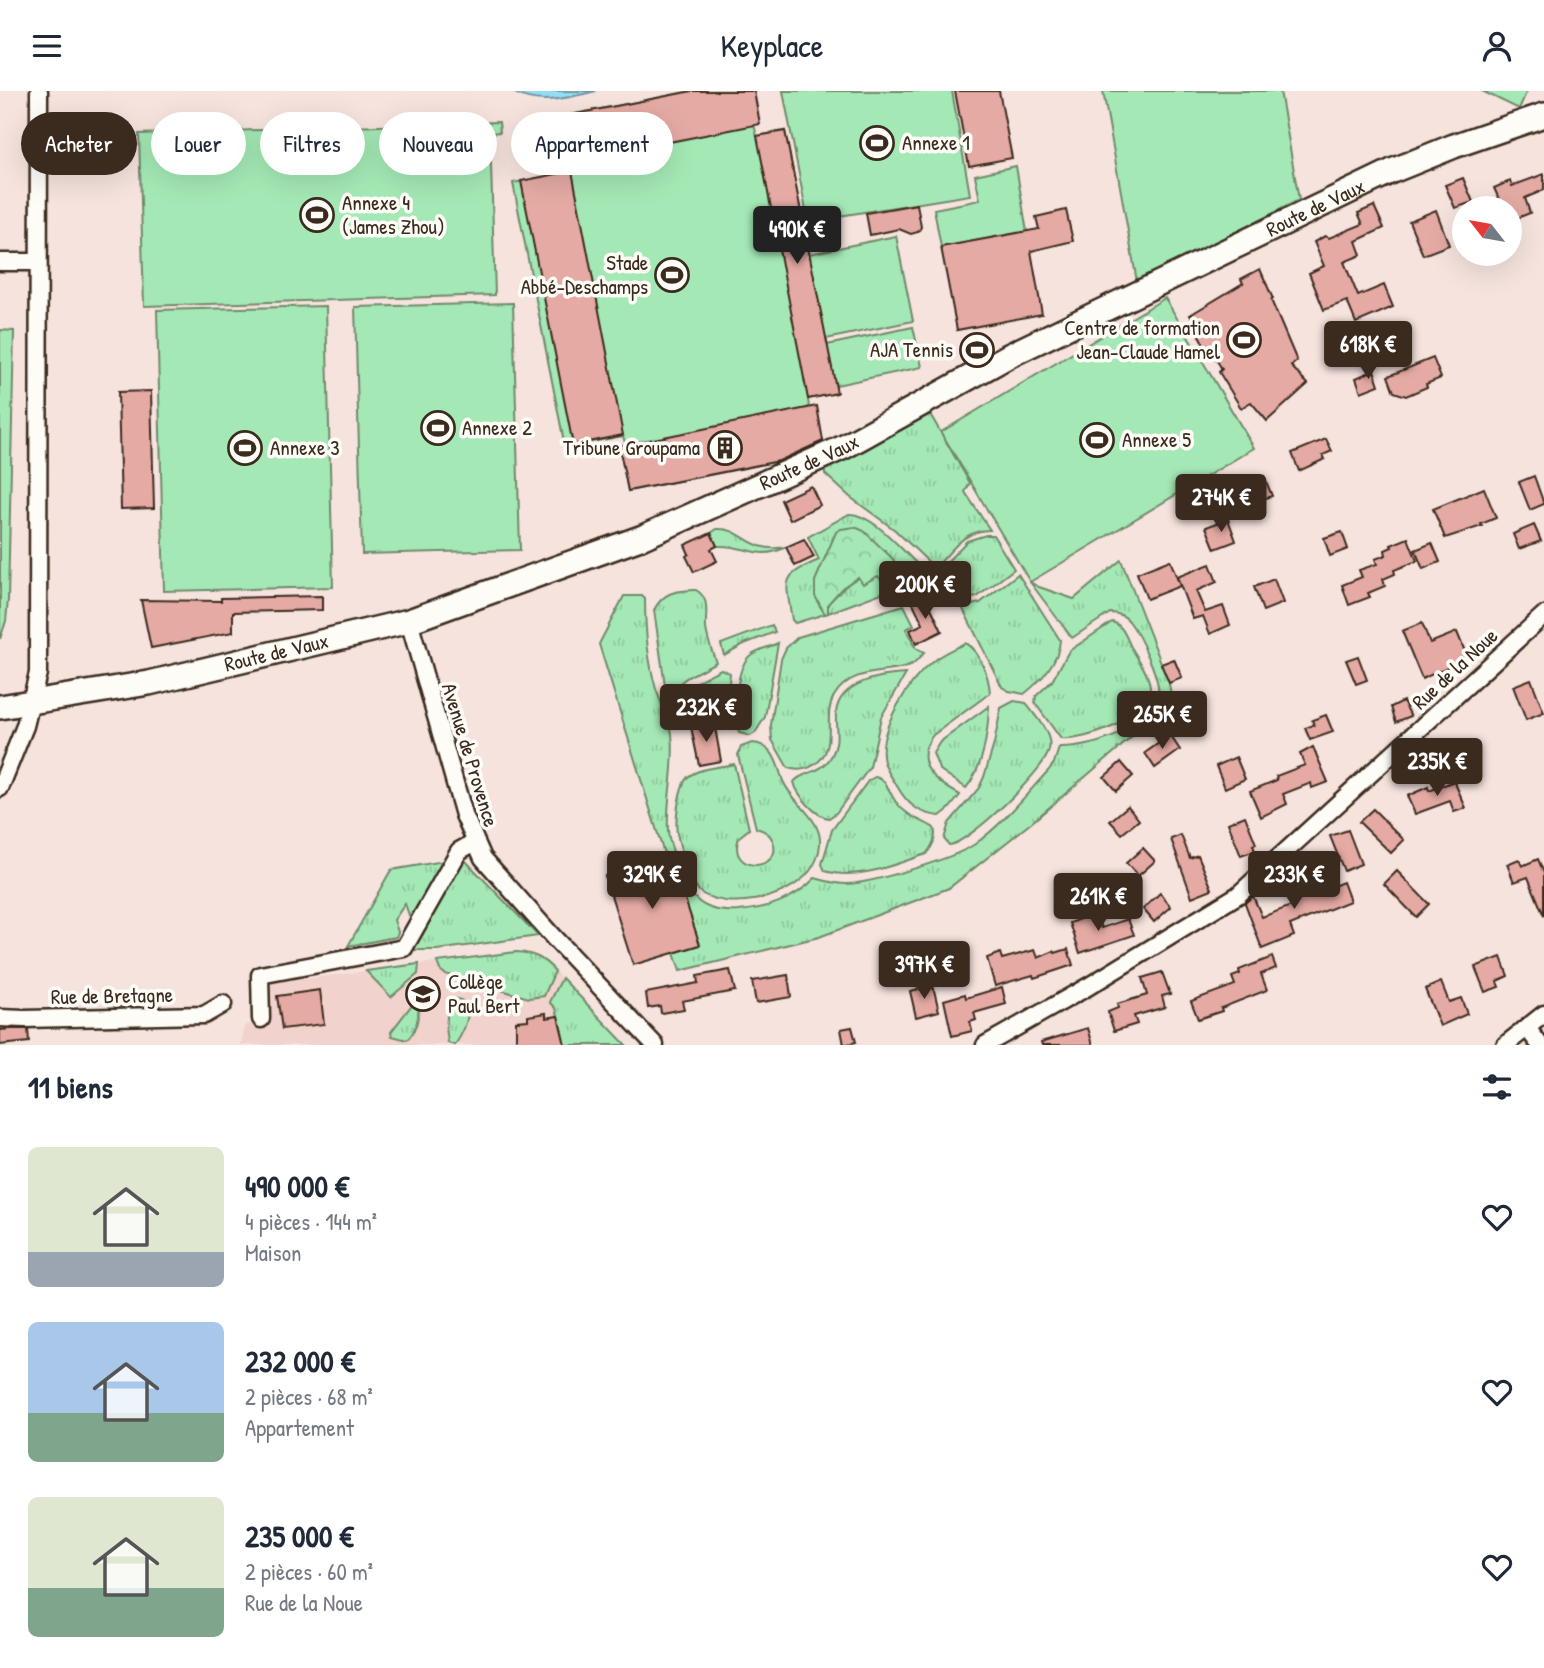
<!DOCTYPE html>
<html lang="fr">
<meta charset="utf-8">
<style>
body{margin:0;font-family:"Patrick Hand",sans-serif;background:#f2f2f3;color:#1f2937;height:100vh;display:flex;flex-direction:column;font-size:26px;white-space:nowrap}
*{box-sizing:border-box;margin:0}
p{font-size:23px;color:#747a83}
.icon{flex:none;width:38px;height:38px;fill:none;stroke:currentColor;stroke-width:2;stroke-linecap:round;stroke-linejoin:round}
.map{position:relative;height:954px;overflow:hidden}
.panel{display:flex;flex-direction:column;background:#fff;flex:1}
.panel>*{flex:none}
.banner{position:absolute;left:21px;top:21px;width:700px;height:63px;display:flex;gap:14px}
.needle{width:46px;rotate:301deg}
.fabs{position:absolute;left:1452px;top:105px;display:grid;gap:14px}
.fabs a{display:grid;place-items:center;width:70px;height:70px;border-radius:50%;background:#fff;box-shadow:0 7px 28px #0002;font-size:35px}
.price{position:absolute;translate:-50% -60px;padding:0 16px;border-radius:7px;background:#3b2a1e;color:#fff;font-size:23px;line-height:46px;filter:drop-shadow(0 2px 4px #0008)}
.price::after{content:'';position:absolute;left:50%;top:42px;width:21px;height:16px;margin-left:-10px;background:inherit;clip-path:polygon(0 0,100% 0,50% 100%)}
.price.current{background:#222;color:#fff}
ul{padding:0;list-style:none}
li{display:flex;align-items:center;gap:21px;height:175px;padding:0 28px}
li span{display:grid;place-items:center;flex:none;width:196px;height:140px;border-radius:10px;color:#555}
li>.icon{margin-inline-start:auto}
span .icon{width:84px;height:84px;fill:#fffc;stroke-width:1}
li b{font-size:30px}
h2{display:flex;justify-content:space-between;align-items:center;height:84px;padding:0 28px;font-size:30px}
.tag{padding:0 24px;border-radius:32px;background:#fff;box-shadow:0 7px 28px #0002;font-size:24px;line-height:63px}
.tag.current{background:#3b2a1e;color:#fff}
header{display:flex;justify-content:space-between;align-items:center;height:91px;padding:0 28px;background:#fff;font-size:32px;font-weight:600}
.map>svg:first-child{display:block}
.built{fill:#f1d2cd}
.grass{fill:url(#grass-tufts);stroke:#708a6a;stroke-width:2}
.forest{fill:url(#forest-crowns);stroke:#708a6a;stroke-width:2}
.garden{fill:#a4e9b5;stroke:#708a6a;stroke-width:2}
.water{fill:#94ddf6;stroke:#7095a0;stroke-width:2}
.building{fill:#e5aaa4;stroke:#3b2a1e;stroke-width:2}
.lines{fill:none;stroke-linecap:round;stroke-linejoin:round}
.street-casing{stroke:#3b2a1e;stroke-width:21}
.secondary-casing{stroke:#3b2a1e;stroke-width:28}
.street{stroke:#fdfcf7;stroke-width:16}
.secondary{stroke:#fdfcf7;stroke-width:23}
.labels{text-anchor:middle;stroke-width:7;stroke-linejoin:round;paint-order:stroke}
.poi-label{font-size:21px;fill:#3b2a1e;stroke:#fdfcf7;text-anchor:start}
.street-label{font-size:21px;fill:#3b2a1e;stroke:#fdfcf7}
</style>
<header><svg class="icon" aria-label="menu" viewBox="0 0 24 24"><path d="M4 6h16M4 12h16M4 18h16"/></svg>Keyplace<svg class="icon" aria-label="person" viewBox="0 0 24 24"><circle cx="12" cy="8" r="4"/><path d="M4 21q1-7 8-7t8 7"/></svg></header>
<div class="map">
<svg width="1544" height="954" viewBox="0 0 1544 954">
<defs>
<pattern id="grass-tufts" width="24" height="20" patternUnits="userSpaceOnUse" patternTransform="scale(1.75)"><rect width="24" height="20" fill="#a4e9b5"/><path d="M3 7l-1-3M5 7V3M7 7l1-3M15 17l-1-3M17 17v-4M19 17l1-3" fill="none" stroke="#8ec89b"/></pattern>
<pattern id="forest-crowns" width="20" height="18" patternUnits="userSpaceOnUse" patternTransform="scale(1.75)"><rect width="20" height="18" fill="#a4e9b5"/><path d="M2 6a3 3 0 1 1 6 0M12 15a3 3 0 1 1 6 0" fill="none" stroke="#8ec89b"/></pattern>
</defs>
<rect width="100%" height="100%" fill="#f6e3de"/>
<filter id="ink" filterUnits="userSpaceOnUse"><feTurbulence type="fractalNoise" baseFrequency=".0143" numOctaves="2"/><feDisplacementMap in="SourceGraphic" scale="14" xChannelSelector="R" yChannelSelector="G"/><feConvolveMatrix kernelMatrix="1 2 1 2 8 2 1 2 1" color-interpolation-filters="sRGB"/></filter>
<g filter="url(#ink)">
<!-- built -->
<polygon class="built" points="516,861 530,861 547,872 626,954 241,954 245,934 270,932 268,897 272,892"/>
<!-- grass -->
<g class="grass">
<path d="M930,323L970,392L965,401L990,439C963,439 952,460 935,477L895,439L850,406L825,383V379L831,376Z"/>
<path d="M849,423C873,423 902,459 919,475V482C913,491 902,496 891,493L887,486L886,460H883L818,512L825,523L795,532L792,529C786,489 779,486 819,469L808,446Z"/>
<path d="M717,438C743,436 748,463 786,456C757,471 747,453 717,455L711,442Z"/>
<polygon points="986,444 993,444 1014,478 977,506 959,509 938,480 967,450"/>
<path d="M1121,469L1169,592L1172,612L1031,732L949,797L819,846L680,880L674,862L700,854L671,765L665,766L599,553L624,505H642L645,508C645,537 648,570 656,598C661,614 670,627 672,643C676,675 666,707 668,739C668,749 673,760 676,769C687,804 699,823 739,820C768,817 794,809 815,787C826,790 836,793 847,793C873,792 955,767 975,753C1003,733 1025,705 1048,680L1054,672L1059,657C1090,658 1149,639 1158,605C1162,590 1139,543 1129,530C1124,524 1117,522 1110,522L1072,547L1030,491L1039,496L1074,508Z"/>
<path d="M1018,483L1060,549C1059,570 1041,590 1024,603L1009,600L1002,596L962,516L980,512Z"/>
<path d="M879,484L887,500L828,522L827,513C849,494 846,486 879,484Z"/>
<path d="M696,499C711,508 705,523 706,537C707,548 712,560 716,571L686,587L672,599L665,595L654,519C664,500 676,500 696,499Z"/>
<path d="M904,514L914,534L906,538L916,558L924,562C920,566 917,571 912,574C890,585 852,574 834,605C821,627 840,657 814,674C806,679 797,680 788,677L772,649L771,634L781,568L786,557L798,546Z"/>
<path d="M1112,531C1123,534 1126,546 1131,556C1138,568 1149,583 1150,596C1151,628 1085,650 1061,648L1035,612L1036,605L1052,590L1069,560Z"/>
<polygon points="772,534 775,541 744,553 724,564 721,553"/>
<path d="M778,552L765,626L755,642L750,645L739,642C733,625 735,574 752,563C759,558 770,556 778,552Z"/>
<path d="M965,552C980,560 989,586 990,602L933,644C911,672 936,691 960,704L949,718L940,725C919,723 907,713 897,695C893,688 886,679 884,671C876,640 909,590 932,571C942,562 954,558 965,552Z"/>
<path d="M721,578L730,582L726,618L714,626L691,630C685,626 683,624 681,616C678,595 706,586 721,578Z"/>
<path d="M906,583L881,626L870,676L836,722L829,727C816,726 797,704 794,691C802,680 822,684 832,664C840,650 835,636 836,622C839,590 882,584 906,583Z"/>
<path d="M1014,610L1026,612C1035,626 1053,642 1049,659C1046,678 968,753 949,754L944,748L949,732L979,697L984,686L994,653L1001,617Z"/>
<path d="M989,615C988,641 984,676 966,697L939,678L933,662L940,651Z"/>
<path d="M752,652C774,653 777,673 783,690C792,712 822,727 820,753C817,796 762,814 725,810C716,808 707,807 700,801C690,791 680,757 677,742C675,730 679,694 688,686C698,677 720,676 734,673L749,738L739,746C726,784 784,781 773,750C770,742 764,739 756,737L738,664L741,656Z"/>
<path d="M875,686C887,688 889,702 896,711C907,726 920,728 934,737C937,746 932,756 926,763C895,773 858,790 825,780L822,773L832,739L868,690Z"/>
<polygon points="461,765 538,845 437,859 407,859"/>
<polygon points="444,770 410,827 405,813 394,829 398,841 396,846 348,855 391,779"/>
<path d="M516,861C534,862 543,867 555,880L544,905L529,907L445,883L440,879L437,871Z"/>
<polygon points="419,873 418,883 391,906 366,880"/>
<polygon points="562,887 626,954 565,954 556,917 550,911"/>
<path d="M417,907C420,921 418,939 407,949L392,945L391,941Z"/>
<path d="M449,908C481,905 465,939 455,954L448,952L446,936Z"/>
</g>
<!-- forest -->
<polygon class="forest" points="855,436 864,440 894,469 887,486 888,491 885,493 878,485 863,493 858,486 842,497 828,513 828,522 825,523 815,505 815,490 836,441 841,438"/>
<!-- garden -->
<g class="garden">
<polygon points="692,0 754,0 752,26 757,45 785,40 809,163 896,145 913,230 826,248 827,254 913,236 922,276 836,294 836,302 808,308 809,317 818,325 825,361 628,400 621,364 628,362 623,345 565,356 513,92 572,80 569,63 555,27"/>
<polygon points="783,0 952,0 970,104 808,130"/>
<polygon points="1103,0 1280,0 1299,109 1137,191"/>
<polygon points="1482,0 1527,0 1519,18"/>
<polygon points="499,31 500,41 490,42 495,204 144,215 139,43"/>
<polygon points="1016,75 1027,141 941,156 934,118 980,109 975,84"/>
<polygon points="1165,207 1254,357 1030,491 941,341"/>
<polygon points="513,212 520,459 362,463 355,216"/>
<polygon points="326,215 333,496 164,500 157,219"/>
<polygon points="0,239 14,240 8,509 6,530 0,548"/>
</g>
<!-- water -->
<path class="water" d="M511,0H596C568,7 537,16 511,0Z"/>
<!-- building -->
<g class="building">
<polygon points="692,0 754,0 760,33 564,72 555,27"/>
<polygon points="955,0 999,0 1012,67 969,75"/>
<polygon points="785,40 837,302 808,308 757,45"/>
<polygon points="572,80 623,344 573,354 521,90"/>
<polygon points="1544,83 1544,99 1525,107 1530,122 1510,130 1510,117 1503,117 1494,97 1510,90 1512,95"/>
<polygon points="1463,87 1473,111 1455,117 1445,94"/>
<polygon points="917,113 921,136 918,141 911,143 899,138 870,144 866,122"/>
<polygon points="1374,115 1384,137 1356,150 1361,164 1344,171 1358,205 1384,194 1393,216 1356,232 1347,210 1324,219 1309,182 1324,175 1314,151 1325,145 1329,147 1363,133 1358,122"/>
<polygon points="1066,119 1073,150 1031,160 1042,223 957,239 941,156 1039,138 1036,126"/>
<polygon points="1436,119 1449,154 1423,164 1409,130"/>
<polygon points="1260,178 1273,208 1271,209 1297,270 1291,275 1308,293 1267,330 1251,311 1241,317 1219,281 1222,278 1208,255 1205,256 1198,242 1201,241 1190,224 1243,192 1241,188"/>
<polygon points="1433,267 1441,287 1426,293 1427,296 1406,305 1394,301 1388,285"/>
<polygon points="1374,279 1379,294 1361,301 1356,287"/>
<polygon points="151,300 154,417 121,418 118,301"/>
<polygon points="817,315 823,350 779,370 628,400 619,355"/>
<polygon points="1326,348 1332,360 1323,364 1325,368 1299,380 1292,362"/>
<polygon points="1264,385 1272,405 1251,412 1244,393"/>
<polygon points="1534,385 1544,413 1530,419 1519,391"/>
<polygon points="811,395 820,414 790,429 781,409"/>
<polygon points="1484,397 1496,427 1481,433 1482,435 1445,447 1433,418"/>
<polygon points="1228,428 1236,450 1215,458 1206,436"/>
<polygon points="1534,434 1541,450 1519,458 1513,443"/>
<polygon points="1342,441 1348,458 1330,465 1324,447"/>
<polygon points="711,442 717,455 711,458 717,470 694,481 686,465 689,463 685,454"/>
<polygon points="1408,447 1417,470 1394,479 1395,483 1383,488 1385,495 1368,502 1370,506 1349,514 1342,494 1362,486 1359,479 1377,473 1375,468 1386,464 1385,459 1392,456 1391,454"/>
<polygon points="804,448 814,466 795,475 786,456"/>
<polygon points="1432,452 1440,471 1423,478 1415,459"/>
<polygon points="1170,469 1180,495 1147,508 1137,482"/>
<polygon points="1210,473 1217,491 1196,500 1205,521 1223,515 1230,534 1210,543 1203,525 1193,528 1177,486"/>
<polygon points="1274,488 1283,512 1263,520 1254,496"/>
<polygon points="925,504 942,540 916,553 910,539 923,533 912,510"/>
<polygon points="322,505 322,519 233,521 233,541 151,557 141,509 221,510 221,507"/>
<polygon points="1422,532 1430,552 1457,541 1466,563 1463,564 1465,568 1422,588 1402,540"/>
<polygon points="1358,565 1367,589 1356,593 1346,569"/>
<polygon points="1174,568 1182,587 1169,592 1161,573"/>
<polygon points="1531,588 1544,622 1526,629 1513,595"/>
<polygon points="1403,610 1411,625 1396,631 1391,616"/>
<polygon points="1326,624 1333,641 1310,649 1305,637 1314,634 1312,629"/>
<polygon points="714,631 721,670 699,674 691,636"/>
<polygon points="1170,644 1180,659 1155,677 1145,662"/>
<polygon points="1313,656 1328,691 1312,697 1311,692 1283,703 1287,713 1261,726 1250,700 1277,689 1276,685 1305,674 1300,663"/>
<polygon points="1462,659 1468,673 1464,674 1465,676 1449,682 1443,667"/>
<polygon points="1236,666 1245,688 1225,697 1216,675"/>
<polygon points="1121,671 1133,685 1116,700 1104,686"/>
<polygon points="1454,690 1466,717 1454,721 1450,710 1415,723 1407,705 1428,696 1429,700"/>
<polygon points="1128,715 1139,729 1122,743 1110,730"/>
<polygon points="1373,718 1404,749 1391,762 1359,731"/>
<polygon points="1245,725 1256,753 1253,754 1255,760 1241,765 1228,732"/>
<polygon points="1348,739 1361,773 1344,780 1330,745"/>
<polygon points="1181,744 1190,767 1198,764 1212,798 1192,806 1171,748"/>
<polygon points="1143,757 1155,770 1138,785 1126,772"/>
<polygon points="671,765 700,854 633,874 605,785"/>
<polygon points="1519,768 1522,775 1538,768 1544,782 1544,825 1528,786 1514,791 1507,773"/>
<polygon points="1397,780 1429,813 1416,826 1384,793"/>
<polygon points="1302,781 1311,804 1343,791 1350,810 1290,834 1294,845 1262,858 1245,812 1253,805 1262,826 1294,814 1293,811 1298,809 1290,786"/>
<polygon points="1160,802 1171,816 1154,831 1143,818"/>
<polygon points="1096,822 1102,837 1128,828 1134,844 1080,862 1070,832"/>
<polygon points="1068,858 1073,874 1034,887 1033,884 995,895 987,867 1000,862 1002,868 1035,859 1038,867 1054,860 1055,862"/>
<polygon points="1272,866 1276,877 1261,883 1267,899 1221,917 1222,920 1198,928 1191,910 1235,894 1232,886 1240,883 1239,879"/>
<polygon points="1501,866 1508,885 1497,890 1499,896 1485,901 1475,876"/>
<polygon points="730,879 735,900 682,910 684,918 661,922 660,915 648,917 646,902 698,892 697,885"/>
<polygon points="1162,881 1170,903 1162,905 1165,916 1134,925 1137,933 1114,940 1108,921 1118,917 1117,913 1147,904 1142,887"/>
<polygon points="788,884 791,906 756,912 752,890"/>
<polygon points="1441,891 1449,911 1461,907 1467,923 1440,935 1425,898"/>
<polygon points="933,895 939,920 916,926 910,900"/>
<polygon points="1002,896 1006,913 974,922 976,929 970,931 972,940 952,945 944,909 965,903 966,907"/>
<polygon points="320,899 324,933 282,938 277,905"/>
<polygon points="546,922 546,927 558,925 565,954 516,954 516,930 528,929 528,925"/>
<polygon points="852,936 856,951 844,954 841,938"/>
<polygon points="1088,937 1093,954 1042,954 1041,951"/>
<polygon points="10,938 28,938 29,951 0,954 0,939"/>
</g>
<g class="lines">
<!-- street casing -->
<g class="street-casing">
<g id="street">
<polyline points="0,171 38,171"/>
<polyline points="409,530 464,724 483,767 554,847 655,954"/>
<polyline points="0,697 25,635 38,582 39,0"/>
<polyline points="0,927 24,928 204,924 223,913"/>
<polyline points="261,928 260,884 404,857 459,760 475,751"/>
<polyline points="1527,937 1540,954"/>
<polyline points="985,954 1089,895 1238,804 1544,524"/>
<polyline points="1505,954 1544,923"/>
</g>
</g>
<!-- secondary casing -->
<g class="secondary-casing">
<g id="secondary">
<path id="s1" d="M0,616L149,592L409,530L643,446L844,356L1010,264L1392,80L1454,55L1544,24"/>
</g>
</g>
<!-- street -->
<use href="#street" class="street"/>
<!-- secondary -->
<use href="#secondary" class="secondary"/>
</g>
</g>
<!-- icons -->
<defs>
<g id="stadium-ring" transform="scale(1.75)"><circle r="9.5" fill="#fdfcf7" stroke="#3b2a1e" stroke-width="1.5"/><path d="M0-5a6.5 5 0 1 0 0 10a6.5 5 0 1 0 0-10ZM-3.5-1.8h7v3.6h-7Z" fill="#3b2a1e"/></g>
<g id="building-ring" transform="scale(1.75)"><circle r="9.5" fill="#fdfcf7" stroke="#3b2a1e" stroke-width="1.5"/><path d="M-4-6H4V6H1V3H-1V6H-4ZM-2.5-4.3h1.7v1.8h-1.7ZM.8-4.3h1.7v1.8H.8ZM-2.5-1h1.7V.8h-1.7ZM.8-1h1.7V.8H.8Z" fill="#3b2a1e"/></g>
<g id="school-ring" transform="scale(1.75)"><circle r="9.5" fill="#fdfcf7" stroke="#3b2a1e" stroke-width="1.5"/><path d="M0-5L7-2L0 1L-7-2ZM-4 1L0 2.5L4 1V4Q0 6-4 4Z" fill="#3b2a1e"/></g>
</defs>
<g fill-rule="evenodd">
<use href="#stadium-ring" x="877" y="52"/>
<use href="#stadium-ring" x="317" y="124"/>
<use href="#stadium-ring" x="672" y="184"/>
<use href="#stadium-ring" x="1244" y="249"/>
<use href="#stadium-ring" x="977" y="259"/>
<use href="#stadium-ring" x="438" y="337"/>
<use href="#stadium-ring" x="1097" y="349"/>
<use href="#stadium-ring" x="245" y="357"/>
<use href="#building-ring" x="725" y="357"/>
<use href="#school-ring" x="423" y="903"/>
</g>
<g class="labels">
<!-- poi labels -->
<g class="poi-label">
<text x="902" y="59">Annexe 1</text>
<text x="342" y="119">Annexe 4<tspan x="342" dy="24">(James Zhou)</tspan></text>
<text x="648" y="179" text-anchor="end">Stade<tspan x="648" dy="24">Abbé-Deschamps</tspan></text>
<text x="1220" y="244" text-anchor="end">Centre de formation<tspan x="1220" dy="24">Jean-Claude Hamel</tspan></text>
<text x="953" y="266" text-anchor="end">AJA Tennis</text>
<text x="462" y="344">Annexe 2</text>
<text x="1122" y="356">Annexe 5</text>
<text x="270" y="364">Annexe 3</text>
<text x="700" y="364" text-anchor="end">Tribune Groupama</text>
<text x="448" y="898">Collège<tspan x="448" dy="24">Paul Bert</tspan></text>
</g>
<!-- street labels -->
<g class="street-label">
<text dy="7" stroke="none"><textPath href="#s1" startOffset="1416">Route de Vaux</textPath></text>
<text dy="7" stroke="none"><textPath href="#s1" startOffset="849">Route de Vaux</textPath></text>
<text dy="7" stroke="none"><textPath href="#s1" startOffset="282">Route de Vaux</textPath></text>
<text transform="translate(1455 578) rotate(-43)" y="7">Rue de la Noue</text>
<text transform="translate(470 664) rotate(73)" y="7">Avenue de Provence</text>
<text transform="translate(112 905) rotate(-1)" y="7">Rue de Bretagne</text>
</g>
</g>
</svg>
<div class="fabs">
<a><svg class="needle" viewBox="-14 -14 28 28"><path d="M0-13l5 13h-10z" fill="#e53935"/><path d="M0 13l5-13h-10z" fill="#747a83"/></svg></a>
</div>
<b class="price current" style="left:797px;top:175px">490K €</b>
<b class="price" style="left:1368px;top:290px">618K €</b>
<b class="price" style="left:1221px;top:443px">274K €</b>
<b class="price" style="left:925px;top:530px">200K €</b>
<b class="price" style="left:706px;top:653px">232K €</b>
<b class="price" style="left:1162px;top:660px">265K €</b>
<b class="price" style="left:1437px;top:707px">235K €</b>
<b class="price" style="left:652px;top:820px">329K €</b>
<b class="price" style="left:1294px;top:820px">233K €</b>
<b class="price" style="left:1098px;top:842px">261K €</b>
<b class="price" style="left:924px;top:910px">397K €</b>
<div class="banner">
<a class="tag current">Acheter</a>
<a class="tag">Louer</a>
<a class="tag">Filtres</a>
<a class="tag">Nouveau</a>
<a class="tag">Appartement</a>
</div>
</div>
<section class="panel">
<h2>11 biens<svg class="icon" aria-label="filters" viewBox="0 0 24 24"><path d="M4 7h16M4 17h16"/><circle cx="9" cy="7" r="2"/><circle cx="15" cy="17" r="2"/></svg></h2>
<ul>
<li><span style="background:linear-gradient(#dfe7d0 75%,#9aa5b1 0)"><svg class="icon" aria-label="home" viewBox="0 0 24 24"><path d="M3 11l9-7 9 7M6 9v11h12V9"/></svg></span><div><b>490 000 €</b><p>4 pièces · 144 m²</p><p>Maison</p></div><svg class="icon" aria-label="heart" viewBox="0 0 24 24"><path d="M12 20l-8-8c-3-5 5-10 8-4 3-6 11-1 8 4z"/></svg></li>
<li><span style="background:linear-gradient(#a9c7e8 65%,#7fa58c 0)"><svg class="icon" aria-label="home" viewBox="0 0 24 24"><path d="M3 11l9-7 9 7M6 9v11h12V9"/></svg></span><div><b>232 000 €</b><p>2 pièces · 68 m²</p><p>Appartement</p></div><svg class="icon" aria-label="heart" viewBox="0 0 24 24"><path d="M12 20l-8-8c-3-5 5-10 8-4 3-6 11-1 8 4z"/></svg></li>
<li><span style="background:linear-gradient(#dfe7d0 65%,#7fa58c 0)"><svg class="icon" aria-label="home" viewBox="0 0 24 24"><path d="M3 11l9-7 9 7M6 9v11h12V9"/></svg></span><div><b>235 000 €</b><p>2 pièces · 60 m²</p><p>Rue de la Noue</p></div><svg class="icon" aria-label="heart" viewBox="0 0 24 24"><path d="M12 20l-8-8c-3-5 5-10 8-4 3-6 11-1 8 4z"/></svg></li>
</ul>
</section>
